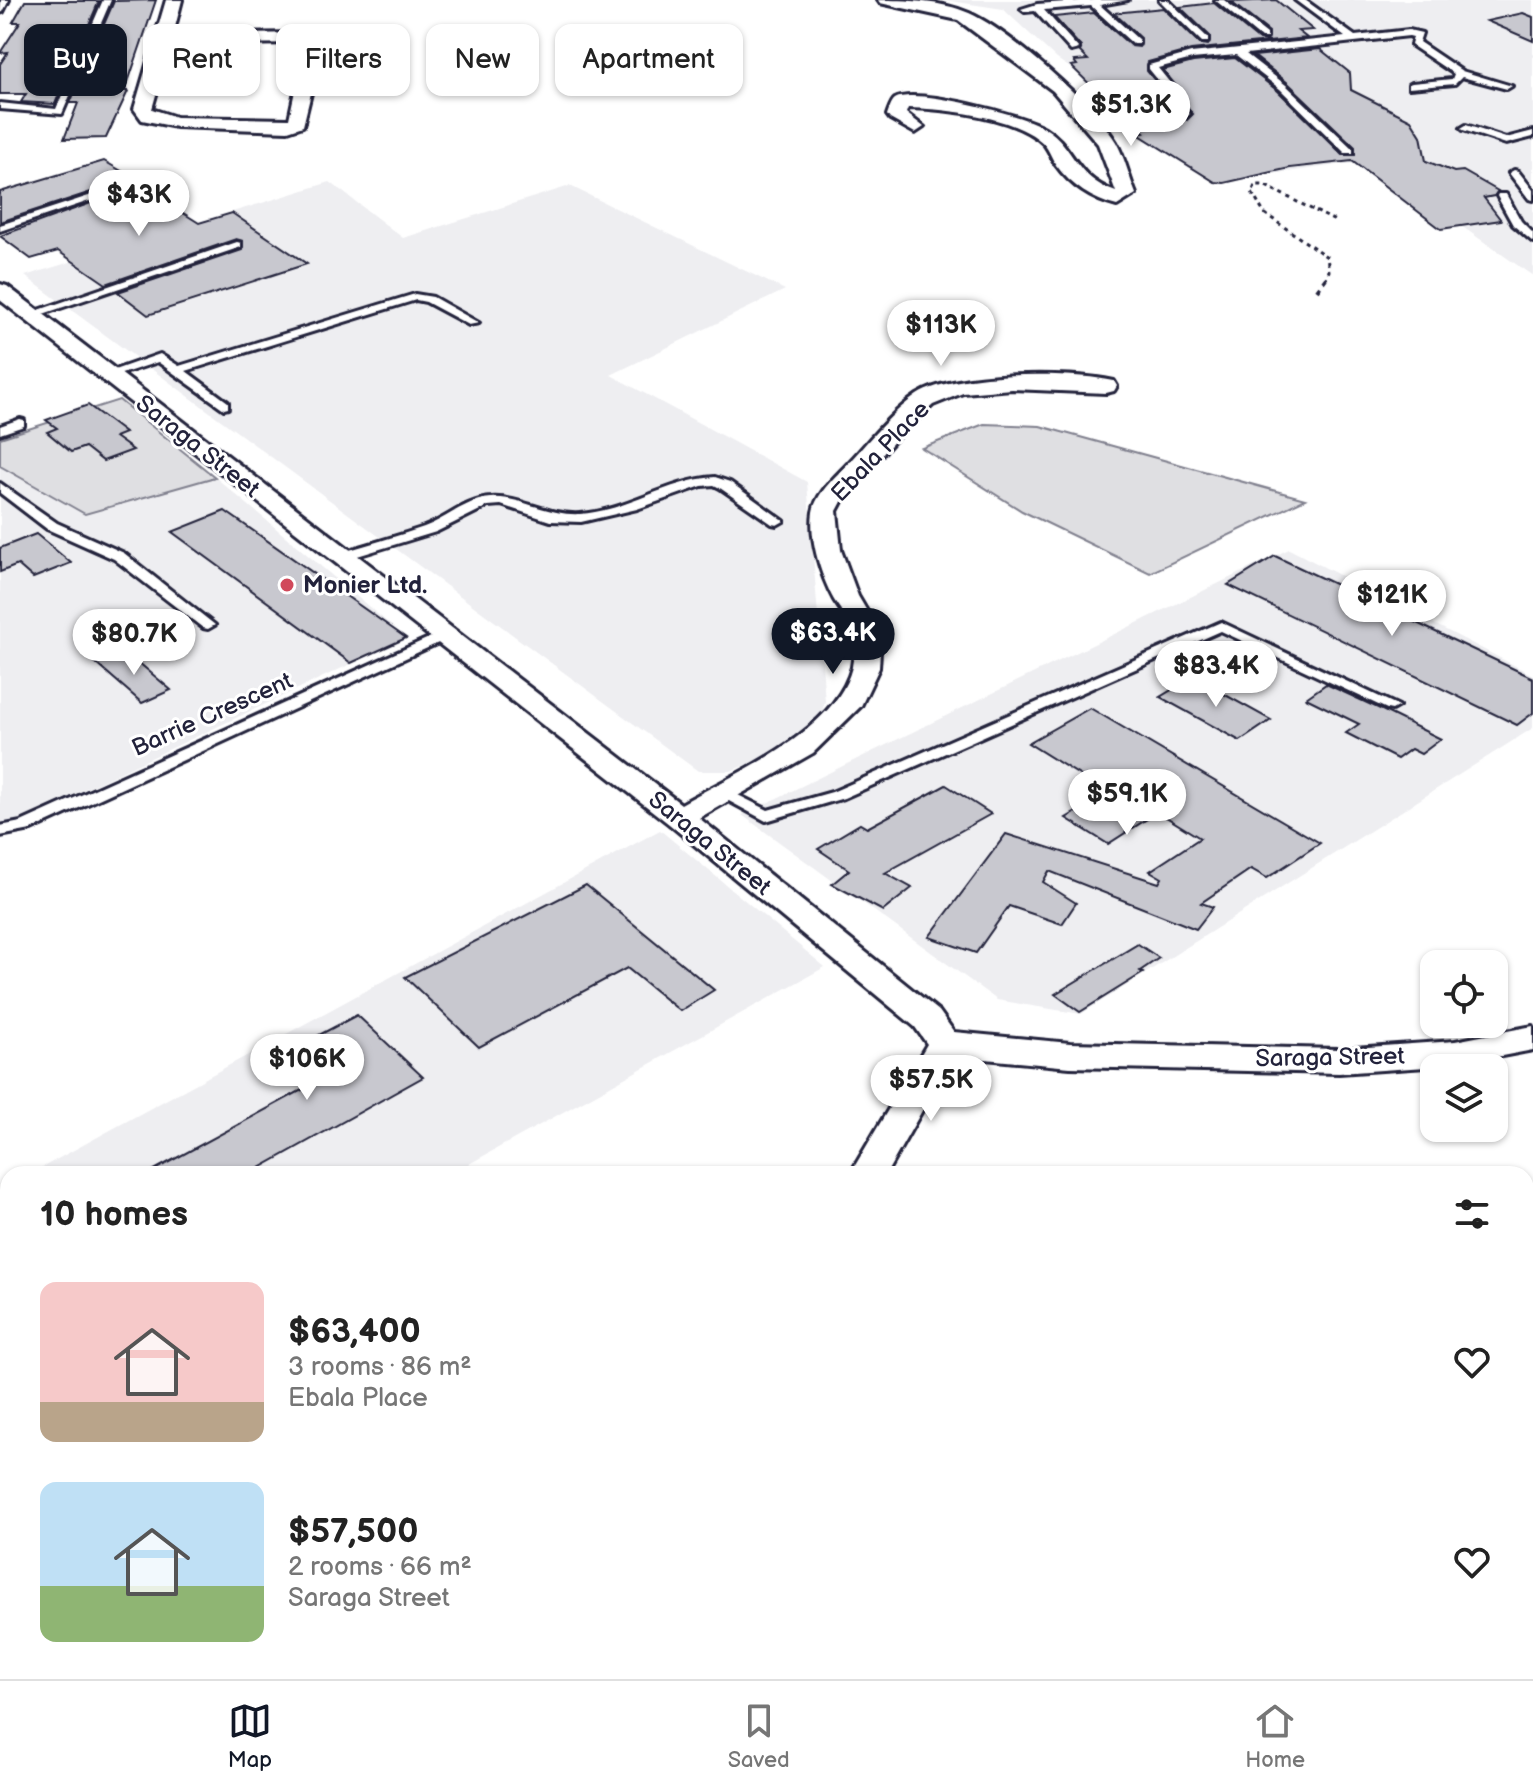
<!DOCTYPE html>
<meta charset="utf-8">
<style>
body{margin:0;font-family:"Balsamiq Sans",sans-serif;background:#f6f6f6;color:#222;height:100vh;display:flex;flex-direction:column;font-size:30px;white-space:nowrap}
*{box-sizing:border-box;margin:0}
p{font-size:26px;color:#767676}
.icon{flex:none;width:44px;height:44px;fill:none;stroke:currentColor;stroke-width:2;stroke-linecap:round;stroke-linejoin:round}
.map{position:relative;flex:1;overflow:hidden}
.sheet{position:absolute;left:0px;top:1166px;width:1534px;height:514px;display:flex;flex-direction:column;background:#fff;border-radius:24px 24px 0 0;box-shadow:0 2px 6px #0004}
.sheet>*{flex:none}
.banner{position:absolute;left:24px;top:24px;width:800px;height:72px;display:flex;gap:16px}
.tools{position:absolute;left:1420px;top:950px;display:grid;gap:16px}
.tools a{display:grid;place-items:center;width:88px;height:88px;border-radius:16px;background:#fff;box-shadow:0 2px 6px #0004;font-size:40px}
.price{position:absolute;translate:-50% -68px;padding:0 18px;border-radius:28px;background:#fff;color:#222;font-size:26px;line-height:52px;filter:drop-shadow(0 2px 4px #0008)}
.price::after{content:'';position:absolute;left:50%;top:48px;width:24px;height:18px;margin-left:-12px;background:inherit;clip-path:polygon(0 0,100% 0,50% 100%)}
.price.on{background:#111827;color:#fff}
ul{padding:0;list-style:none}
li{display:flex;align-items:center;gap:24px;height:200px;padding:0 40px}
li span{display:grid;place-items:center;flex:none;width:224px;height:160px;border-radius:16px;color:#555}
li>.icon{margin-inline-start:auto}
span .icon{width:96px;height:96px;fill:#fffc;stroke-width:1}
li b{font-size:34px}
h2{display:flex;justify-content:space-between;align-items:center;height:96px;padding:0 40px;font-size:34px}
.chip{padding:0 28px;border-radius:16px;background:#fff;box-shadow:0 2px 6px #0004;font-size:28px;line-height:72px}
.chip.on{background:#111827;color:#fff}
.dock{display:flex;justify-content:space-around;align-items:center;height:112px;border-top:2px solid #e0e0e0;background:#fff;font-size:22px;color:#767676}
.dock a{display:grid;justify-items:center;gap:4px}
.dock .on{color:#111827}
.map>svg:first-child{display:block}
.built{fill:#eeeef1}
.green{fill:#dfdfe2;stroke:#80808e;stroke-width:2}
.building{fill:#c8c8cf;stroke:#22223b;stroke-width:2}
.lines{fill:none;stroke-linecap:round;stroke-linejoin:round}
.service-casing{stroke:#22223b;stroke-width:6}
.minor-casing{stroke:#22223b;stroke-width:6}
.path-far1{stroke:#22223b;stroke-width:3;stroke-dasharray:4 4;stroke-linecap:butt}
.path{stroke:#22223b;stroke-width:4;stroke-dasharray:5 5;stroke-linecap:butt}
.service{fill:#fff;fill-rule:evenodd}
.minor{fill:#fff;fill-rule:evenodd}
.poi-dot{fill:#d1495b;stroke:#fff;stroke-width:3}
.labels{text-anchor:middle;stroke-width:6;stroke-linejoin:round;paint-order:stroke}
.street-label{font-size:24px;fill:#22223b;stroke:#fff}
.poi-label{font-size:24px;font-weight:bold;fill:#22223b;stroke:#fff;text-anchor:start}
</style>
<div class="map">
<svg width="1533" height="1679" viewBox="0 0 1533 1679">
<rect width="100%" height="100%" fill="#fff"/>
<filter id="ink" filterUnits="userSpaceOnUse"><feTurbulence type="fractalNoise" baseFrequency=".0125" numOctaves="2"/><feDisplacementMap in="SourceGraphic" scale="16" xChannelSelector="R" yChannelSelector="G"/><feConvolveMatrix kernelMatrix="1 2 1 2 8 2 1 2 1" color-interpolation-filters="sRGB"/></filter>
<g filter="url(#ink)">
<!-- built -->
<g class="built">
<polygon points="944,0 1533,0 1533,276 1368,161 1235,179 1057,59 1003,9"/>
<polygon points="330,182 403,238 570,186 785,290 611,375 807,482 825,701 815,735 731,771 698,771 25,276"/>
<polygon points="0,466 85,514 215,477 406,638 0,829"/>
<polygon points="1289,549 1533,675 1533,728 1081,1014 997,1000 742,815"/>
<polygon points="660,830 825,967 451,1174 30,1174"/>
<polygon points="8,1186 8,1672 66,1672 55,1679 0,1679 0,1191"/>
</g>
<!-- green -->
<g class="green">
<polygon points="119,400 215,477 85,514 0,466 0,438"/>
<polygon points="984,424 1040,426 1305,499 1150,573 1022,511 922,448"/>
</g>
<!-- building -->
<g class="building">
<polygon points="156,0 125,91 128,91 106,138 64,139 78,103 70,103 114,1"/>
<polygon points="1276,0 1313,30 1298,31 1307,38 1191,50 1148,62 1147,71 1171,100 1154,110 1154,119 1163,120 1175,114 1187,120 1193,114 1184,105 1185,97 1163,70 1193,62 1235,58 1278,91 1343,155 1355,155 1355,147 1288,83 1254,56 1320,49 1350,73 1351,90 1411,120 1421,136 1426,161 1454,172 1463,171 1498,191 1494,196 1484,198 1501,220 1441,229 1352,161 1290,168 1224,183 1215,182 1138,134 1144,132 1114,108 1071,66 1077,65 1074,61 1088,60 1080,52 1081,47 1054,17 1094,13 1131,46 1139,47 1141,38 1114,13 1163,8 1200,44 1208,45 1210,36 1180,7 1214,3 1259,40 1267,41 1269,32 1231,2"/>
<polygon points="25,1 99,1 55,104 21,102 26,94 0,94 0,64 8,52 0,53 20,22 13,22"/>
<polygon points="1523,13 1533,17 1533,41 1487,21"/>
<polygon points="104,161 158,192 153,194 199,223 232,213 307,264 148,315 118,292 242,250 243,241 236,239 106,284 58,251 31,259 0,236 116,194 114,190 103,188 0,222 0,192"/>
<polygon points="88,405 125,433 115,437 133,450 103,461 85,447 71,452 47,432 57,428 46,420"/>
<polygon points="225,511 406,638 351,663 172,532"/>
<polygon points="36,534 71,563 33,578 18,565 0,572 0,548"/>
<polygon points="1275,556 1533,678 1533,713 1517,725 1228,585"/>
<polygon points="125,651 171,690 142,703 96,663"/>
<polygon points="1193,677 1271,720 1240,741 1160,697"/>
<polygon points="1326,684 1378,708 1441,739 1421,754 1411,749 1397,759 1346,733 1359,724 1306,698"/>
<polygon points="1090,708 1320,843 1267,878 1251,869 1201,903 1213,907 1196,929 1049,871 1043,882 1076,903 1062,924 1009,906 976,953 929,937 1006,834 1159,883 1162,878 1150,871 1200,838 1158,812 1108,844 1066,818 1108,793 1028,743"/>
<polygon points="946,785 991,814 885,873 912,888 883,911 832,884 849,870 818,849 860,824 867,828"/>
<polygon points="586,885 714,990 680,1011 627,968 479,1047 405,977"/>
<polygon points="1138,944 1159,958 1140,971 1143,973 1080,1012 1055,994"/>
<polygon points="357,1015 423,1077 249,1174 147,1174 313,1084 283,1054"/>
</g>
<g class="lines">
<!-- service casing -->
<g class="service-casing">
<g id="service">
<polygon points="1,0 9,0 3,12 0,13"/>
<polygon points="103,0 111,0 62,114 0,109 0,103 56,109"/>
<polygon points="1095,0 1128,0 1100,5 1139,40 1139,44 1133,44 1091,6 1044,10 1079,49 1071,51 1035,11 1025,12 1021,9 1037,4"/>
<polygon points="1159,0 1168,0 1208,38 1208,42 1202,42"/>
<polygon points="1215,0 1224,0 1267,34 1267,38 1261,38"/>
<polygon points="1295,0 1305,0 1355,36 1409,30 1422,33 1419,42 1462,71 1512,86 1507,89 1462,77 1455,84 1409,88 1409,84 1412,83 1452,79 1454,74 1411,45 1413,37 1409,36 1246,54 1286,85 1353,149 1353,153 1345,153 1280,89 1236,55 1192,59 1158,68 1183,99 1181,106 1190,114 1185,117 1175,111 1162,117 1156,117 1156,113 1175,101 1149,69 1149,65 1191,53 1345,37"/>
<polygon points="1466,125 1506,138 1533,131 1533,137 1506,144 1463,130 1461,128"/>
<polygon points="1514,170 1518,171 1533,190 1533,200 1529,199 1509,173"/>
<polygon points="104,191 113,193 0,231 0,225"/>
<polygon points="1498,194 1506,194 1521,221 1533,233 1533,242 1513,225 1497,196"/>
<polygon points="237,242 241,243 241,247 37,316 27,314"/>
<polygon points="415,294 433,297 479,323 469,325 426,302 416,300 186,371 228,402 228,408 224,409 158,362 106,379 100,375 160,354 179,366"/>
<polygon points="20,419 24,420 24,426 0,434 0,426"/>
<path d="M715,477L730,482L784,521L777,525L772,524L720,488L714,485L702,486L637,509L581,522L550,521L501,505L488,506L436,532L341,561L334,557L336,554C365,545 395,537 424,527C446,519 467,499 491,498C521,496 547,516 580,514C627,511 668,480 715,477Z"/>
<polygon points="0,483 57,523 124,553 215,625 208,629 203,628 114,559 47,529 0,493"/>
<polygon points="1221,622 1399,706 1392,710 1387,709 1221,631 844,798 766,821 714,793 716,790 728,790 768,810 832,792"/>
<polygon points="442,632 449,636 447,639 31,830 0,836 0,826 21,822"/>
</g>
</g>
<!-- minor casing -->
<g class="minor-casing">
<g id="minor">
<path d="M166,0H182L173,35L301,33L316,36L322,48L303,126L288,131L176,127L142,120L134,109ZM303,43L304,48L289,119L176,117L152,109L170,45Z"/>
<path d="M878,0C906,0 942,1 969,13C1008,30 1094,105 1116,142C1125,158 1129,177 1136,194L1117,206C1093,200 1071,186 1056,165C1052,159 1049,150 1044,144C1015,116 946,109 908,108L906,113L924,127L915,133L890,119L887,115C889,110 891,102 895,99C915,87 1024,115 1045,128C1075,146 1073,177 1116,192L1098,144L1053,91L958,20L880,3Z"/>
<path d="M0,284L7,286L681,804C735,773 835,733 852,667C853,659 856,645 855,637C853,625 840,610 834,600C821,576 809,539 813,512C816,492 839,474 852,459C872,437 892,412 917,395C954,371 1071,371 1114,381L1117,386L1114,391L1106,393L1012,389L963,393L933,405L898,437L845,496L837,511L841,550L858,596L881,635L879,668L861,706L813,753L699,818L939,1011L954,1032L1070,1043L1339,1049L1455,1041L1533,1026V1050L1455,1065L1339,1073L1070,1067L953,1056L886,1174H850L927,1044L915,1027L669,824L0,300Z"/>
<polygon points="1533,1299 1533,1329 1526,1330 1526,1300"/>
<polygon points="1074,1672 1118,1672 1116,1679 1072,1679"/>
</g>
</g>
<!-- path-far1 -->
<polyline class="path-far1" points="1325,280 1329,271 1327,257 1264,213 1252,193 1255,185 1264,185 1337,222"/>
<!-- path -->
<polyline class="path" points="1317,290 1326,278"/>
<!-- service -->
<use href="#service" class="service"/>
<!-- minor -->
<use href="#minor" class="minor"/>
</g>
</g>
<!-- markers -->
<circle class="poi-dot" cx="287" cy="585" r="8"/>
<g class="labels">
<!-- street labels -->
<g class="street-label">
<text transform="translate(198 446) rotate(38)" y="8">Saraga Street</text>
<text transform="translate(880 451) rotate(-46)" y="8">Ebala Place</text>
<text transform="translate(212 714) rotate(-24)" y="8">Barrie Crescent</text>
<text transform="translate(710 843) rotate(39)" y="8">Saraga Street</text>
<text transform="translate(1330 1057) rotate(-1)" y="8">Saraga Street</text>
</g>
<!-- poi labels -->
<g class="poi-label">
<text x="303" y="593">Monier Ltd.</text>
</g>
</g>
</svg>
<div class="tools">
<a><svg class="icon" aria-label="locate" viewBox="0 0 24 24"><circle cx="12" cy="12" r="6"/><path d="M12 2v4M12 18v4M2 12h4M18 12h4"/></svg></a>
<a><svg class="icon" aria-label="layers" viewBox="0 0 24 24"><path d="M12 4l9 5-9 5-9-5zM3 14l9 5 9-5"/></svg></a>
</div>
<b class="price" style="left:1131px;top:148px">$51.3K</b>
<b class="price" style="left:139px;top:238px">$43K</b>
<b class="price" style="left:941px;top:368px">$113K</b>
<b class="price" style="left:1392px;top:638px">$121K</b>
<b class="price on" style="left:833px;top:676px">$63.4K</b>
<b class="price" style="left:134px;top:677px">$80.7K</b>
<b class="price" style="left:1216px;top:709px">$83.4K</b>
<b class="price" style="left:1127px;top:837px">$59.1K</b>
<b class="price" style="left:307px;top:1102px">$106K</b>
<b class="price" style="left:931px;top:1123px">$57.5K</b>
<div class="banner">
<a class="chip on">Buy</a>
<a class="chip">Rent</a>
<a class="chip">Filters</a>
<a class="chip">New</a>
<a class="chip">Apartment</a>
</div>
<section class="sheet">
<h2>10 homes<svg class="icon" aria-label="filters" viewBox="0 0 24 24"><path d="M4 7h16M4 17h16"/><circle cx="9" cy="7" r="2"/><circle cx="15" cy="17" r="2"/></svg></h2>
<ul>
<li><span style="background:linear-gradient(#f6c9c9 75%,#b9a48a 0)"><svg class="icon" aria-label="home" viewBox="0 0 24 24"><path d="M3 11l9-7 9 7M6 9v11h12V9"/></svg></span><div><b>$63,400</b><p>3 rooms · 86 m²</p><p>Ebala Place</p></div><svg class="icon" aria-label="heart" viewBox="0 0 24 24"><path d="M12 20l-8-8c-3-5 5-10 8-4 3-6 11-1 8 4z"/></svg></li>
<li><span style="background:linear-gradient(#bfe0f5 65%,#8fb573 0)"><svg class="icon" aria-label="home" viewBox="0 0 24 24"><path d="M3 11l9-7 9 7M6 9v11h12V9"/></svg></span><div><b>$57,500</b><p>2 rooms · 66 m²</p><p>Saraga Street</p></div><svg class="icon" aria-label="heart" viewBox="0 0 24 24"><path d="M12 20l-8-8c-3-5 5-10 8-4 3-6 11-1 8 4z"/></svg></li>
</ul>
</section>
</div>
<nav class="dock">
<a class="on"><svg class="icon" aria-label="map" viewBox="0 0 24 24"><path d="M3 6l6-2 6 2 6-2v14l-6 2-6-2-6 2zM9 4v14M15 6v14"/></svg>Map</a>
<a><svg class="icon" aria-label="saved" viewBox="0 0 24 24"><path d="M7 4h10v16l-5-4-5 4z"/></svg>Saved</a>
<a><svg class="icon" aria-label="home" viewBox="0 0 24 24"><path d="M3 11l9-7 9 7M6 9v11h12V9"/></svg>Home</a>
</nav>
